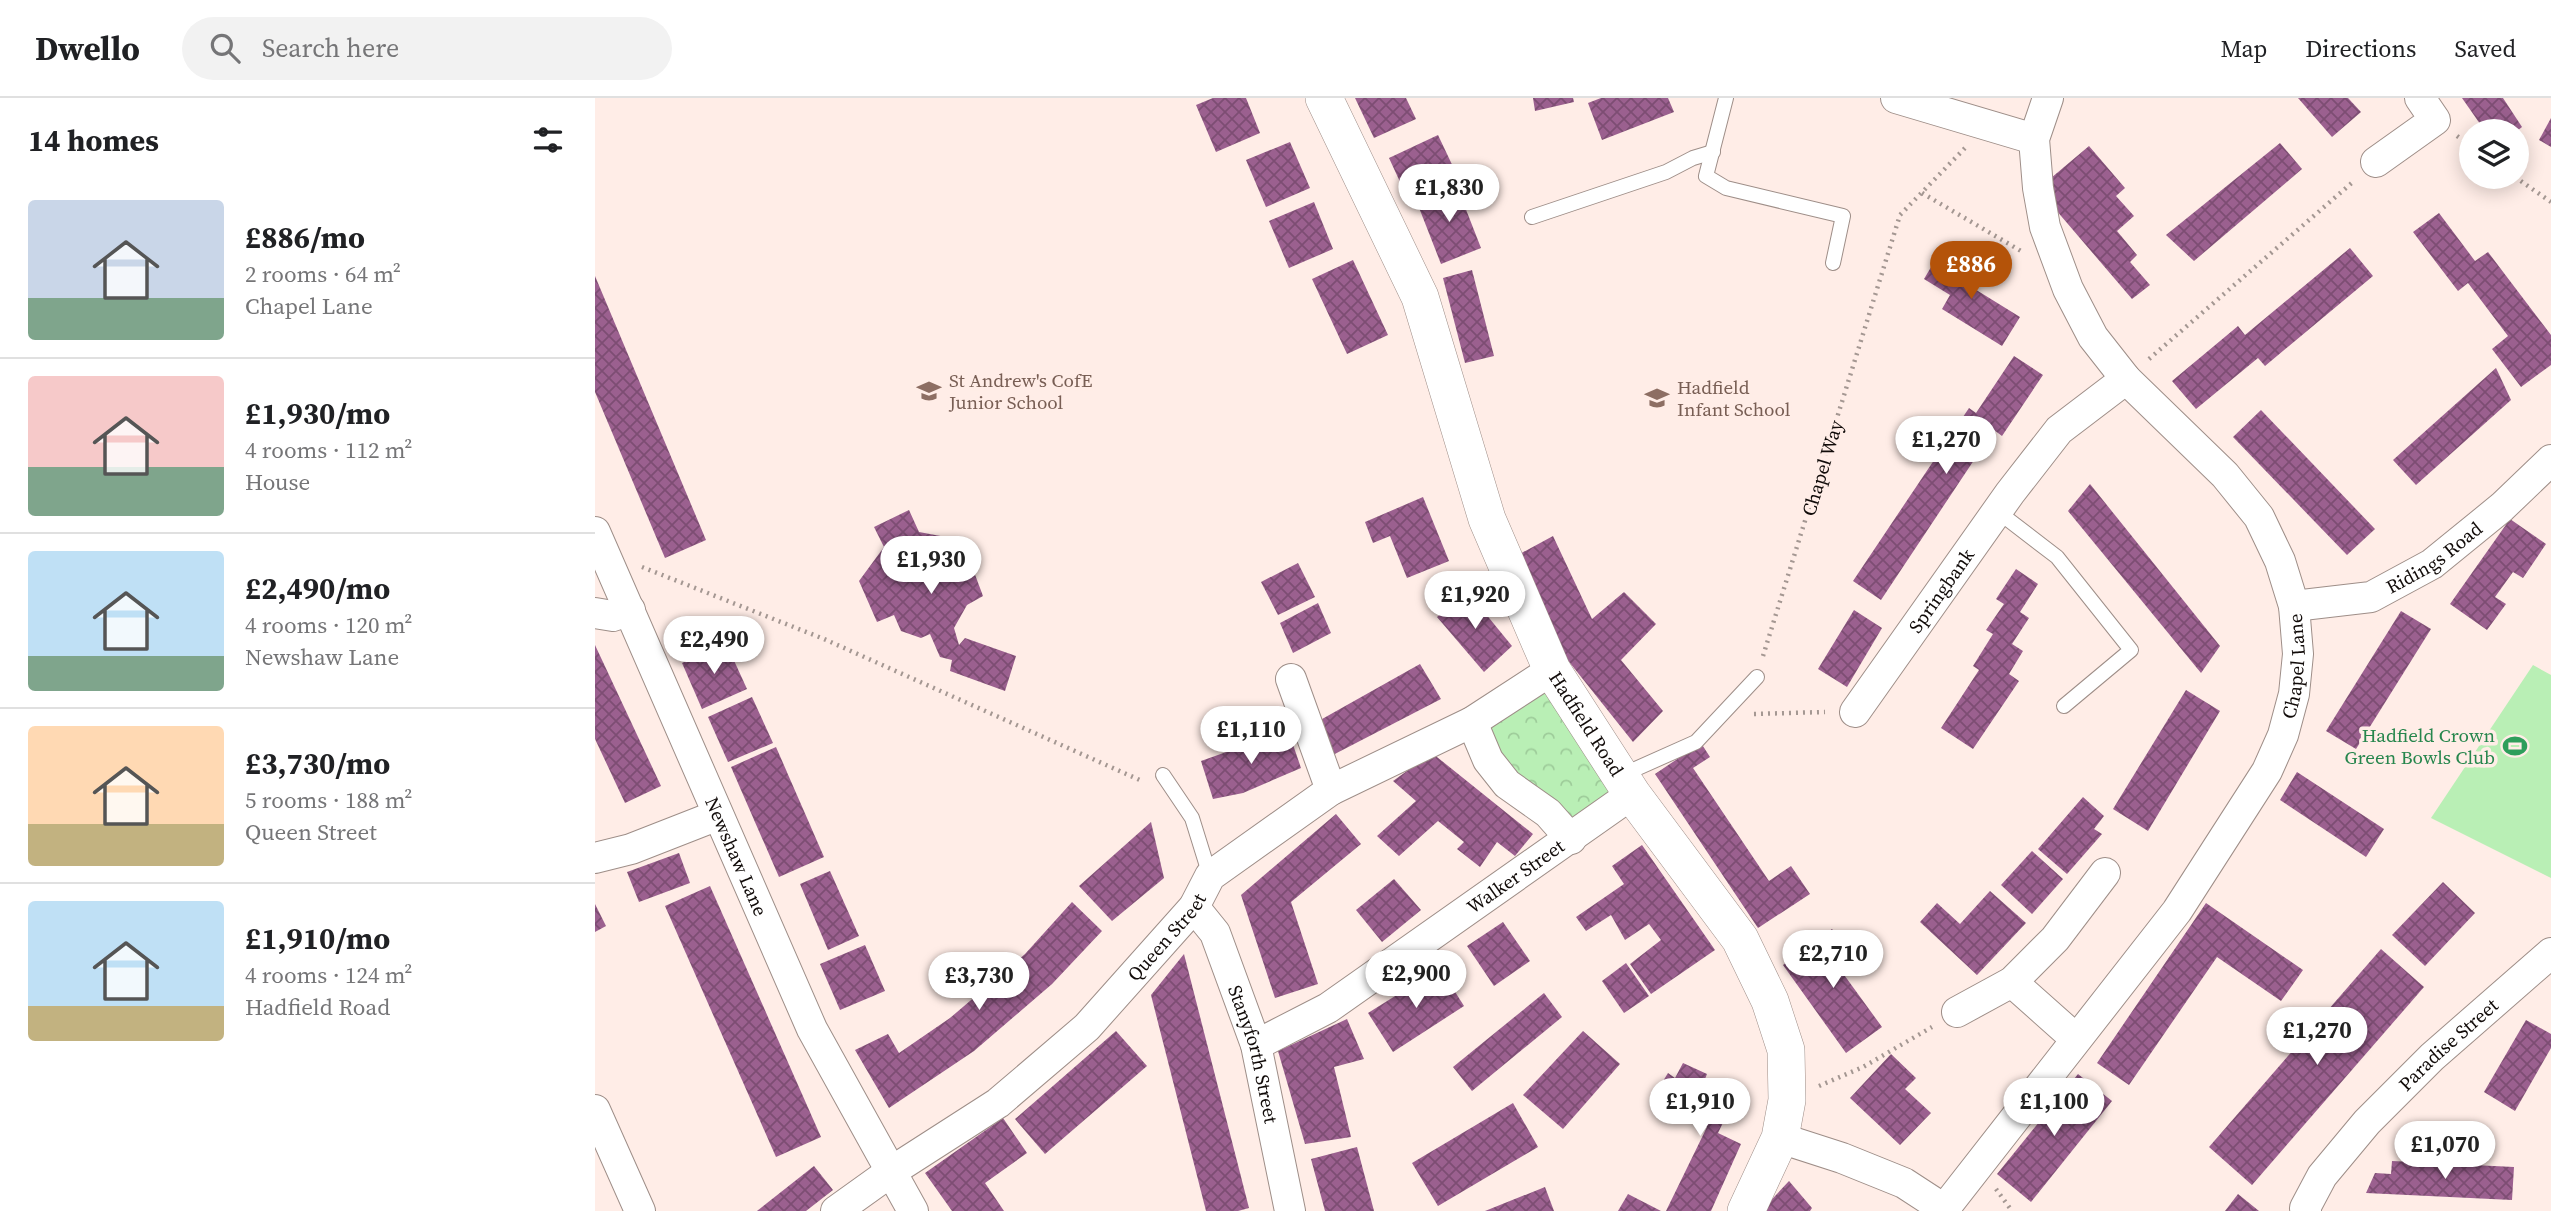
<!DOCTYPE html>
<meta charset="utf-8">
<style>
body{margin:0;font-family:"Source Serif 4",serif;background:#f2f2f2;color:#202124;height:100vh;display:flex;flex-direction:column;font-size:26px;white-space:nowrap}
*{box-sizing:border-box;margin:0}
p{font-size:23px;color:#757577}
.icon{flex:none;width:38px;height:38px;fill:none;stroke:currentColor;stroke-width:2;stroke-linecap:round;stroke-linejoin:round}
.map{position:relative;flex:1;overflow:hidden}
.panel{display:flex;flex-direction:column;background:#fff;width:595px}
.panel>*{flex:none}
.tools{position:absolute;left:1864px;top:21px;display:grid;gap:14px}
.tools a{display:grid;place-items:center;width:70px;height:70px;border-radius:50%;background:#fff;box-shadow:0 4px 18px #0003;font-size:35px}
.price{position:absolute;translate:-50% -60px;padding:0 16px;border-radius:24px;background:#fff;color:#222;font-size:23px;line-height:46px;filter:drop-shadow(0 2px 4px #0008)}
.price::after{content:'';position:absolute;left:50%;top:42px;width:21px;height:16px;margin-left:-10px;background:inherit;clip-path:polygon(0 0,100% 0,50% 100%)}
.price.on{background:#b45309;color:#fff}
ul{padding:0;list-style:none}
li{display:flex;align-items:center;gap:21px;height:175px;padding:0 28px}
li+li{border-top:2px solid #e0e0e0}
li span{display:grid;place-items:center;flex:none;width:196px;height:140px;border-radius:7px;color:#555}
li>.icon{margin-inline-start:auto}
span .icon{width:84px;height:84px;fill:#fffc;stroke-width:1}
li b{font-size:30px}
h2{display:flex;justify-content:space-between;align-items:center;height:84px;padding:0 28px;font-size:30px}
header{display:flex;align-items:center;gap:42px;box-sizing:border-box;height:98px;padding:0 35px;background:#fff;border-bottom:2px solid #e0e0e0}
header strong{font-size:33px}
nav{display:flex;gap:38px;margin-inline-start:auto;font-size:24px}
.search{width:490px;height:63px;background:#f2f2f2;display:flex;align-items:center;gap:18px;box-sizing:border-box;padding:0 24px;border-radius:38px;color:#757577;font-size:26px}
main{display:flex;flex:1;min-height:0}
.map>svg:first-child{display:block}
.green{fill:#b9efb5}
.forest{fill:url(#forest-crowns)}
.building{fill:url(#building-cross-hatch)}
.lines{fill:none;stroke-linecap:round;stroke-linejoin:round}
.service-casing{stroke:#9e8e88;stroke-width:16}
.minor-casing{stroke:#9e8e88;stroke-width:32}
.tertiary-casing{stroke:#9e8e88;stroke-width:38}
.path{stroke:#a49792;stroke-width:4.5;stroke-dasharray:2 5;stroke-linecap:butt}
.service{stroke:#fff;stroke-width:14}
.minor{stroke:#fff;stroke-width:30}
.tertiary{stroke:#fff;stroke-width:37}
.labels{text-anchor:middle;stroke-width:7;stroke-linejoin:round;paint-order:stroke}
.education-label{font-size:19px;fill:#785e54;stroke:#ffede7;text-anchor:start}
.street-label{font-size:19px;fill:#110b09;stroke:#ffede7}
.leisure-label{font-size:19px;fill:#27864d;stroke:#ffede7;text-anchor:end}
</style>
<header>
<strong>Dwello</strong>
<div class="search"><svg class="icon" aria-label="search" viewBox="0 0 24 24"><circle cx="10" cy="10" r="6"/><path d="M15 15l6 6"/></svg>Search here</div>
<nav><a>Map</a><a>Directions</a><a>Saved</a></nav>
</header>
<main>
<section class="panel">
<h2>14 homes<svg class="icon" aria-label="filters" viewBox="0 0 24 24"><path d="M4 7h16M4 17h16"/><circle cx="9" cy="7" r="2"/><circle cx="15" cy="17" r="2"/></svg></h2>
<ul>
<li><span style="background:linear-gradient(#c9d6e8 70%,#7fa58c 0)"><svg class="icon" aria-label="home" viewBox="0 0 24 24"><path d="M3 11l9-7 9 7M6 9v11h12V9"/></svg></span><div><b>£886/mo</b><p>2 rooms · 64 m²</p><p>Chapel Lane</p></div></li>
<li><span style="background:linear-gradient(#f6c9c9 65%,#7fa58c 0)"><svg class="icon" aria-label="home" viewBox="0 0 24 24"><path d="M3 11l9-7 9 7M6 9v11h12V9"/></svg></span><div><b>£1,930/mo</b><p>4 rooms · 112 m²</p><p>House</p></div></li>
<li><span style="background:linear-gradient(#bfe0f5 75%,#7fa58c 0)"><svg class="icon" aria-label="home" viewBox="0 0 24 24"><path d="M3 11l9-7 9 7M6 9v11h12V9"/></svg></span><div><b>£2,490/mo</b><p>4 rooms · 120 m²</p><p>Newshaw Lane</p></div></li>
<li><span style="background:linear-gradient(#ffd9b3 70%,#c2b280 0)"><svg class="icon" aria-label="home" viewBox="0 0 24 24"><path d="M3 11l9-7 9 7M6 9v11h12V9"/></svg></span><div><b>£3,730/mo</b><p>5 rooms · 188 m²</p><p>Queen Street</p></div></li>
<li><span style="background:linear-gradient(#bfe0f5 75%,#c2b280 0)"><svg class="icon" aria-label="home" viewBox="0 0 24 24"><path d="M3 11l9-7 9 7M6 9v11h12V9"/></svg></span><div><b>£1,910/mo</b><p>4 rooms · 124 m²</p><p>Hadfield Road</p></div></li>
</ul>
</section>
<div class="map">
<svg width="1956" height="1113" viewBox="0 0 1956 1113">
<defs>
<pattern id="forest-crowns" width="20" height="18" patternUnits="userSpaceOnUse" patternTransform="scale(1.75)"><rect width="20" height="18" fill="#b9efb5"/><path d="M2 6a3 3 0 1 1 6 0M12 15a3 3 0 1 1 6 0" fill="none" stroke="#9ecc9a"/></pattern>
<pattern id="building-cross-hatch" width="8" height="8" patternUnits="userSpaceOnUse" patternTransform="scale(1.75)"><rect width="8" height="8" fill="#9b608f"/><path d="M0 0l8 8M0 8l8-8" fill="none" stroke="#7d4d73"/></pattern>
</defs>
<rect width="100%" height="100%" fill="#ffede7"/>
<!-- green -->
<polygon class="green" points="1938,567 1956,577 1956,780 1836,720"/>
<!-- forest -->
<polygon class="forest" points="957,583 1026,692 977,728 924,683 888,628"/>
<!-- building -->
<g class="building">
<polygon points="618,0 651,0 665,35 621,54 601,7"/>
<polygon points="760,0 811,0 821,21 779,40"/>
<polygon points="938,0 978,0 979,4 940,13"/>
<polygon points="1006,0 1073,0 1079,14 1007,42 993,5"/>
<polygon points="1703,0 1753,0 1766,14 1737,39"/>
<polygon points="1867,0 1908,0 1927,29 1922,33 1890,33"/>
<polygon points="1956,20 1956,49 1944,42"/>
<polygon points="843,37 861,75 812,99 794,60"/>
<polygon points="695,44 715,90 671,109 651,62"/>
<polygon points="1685,45 1707,71 1599,163 1571,137"/>
<polygon points="1494,48 1530,90 1521,98 1539,118 1522,133 1542,157 1535,164 1555,187 1537,201 1443,91"/>
<polygon points="861,86 886,150 846,166 821,102"/>
<polygon points="719,104 738,151 694,170 674,123"/>
<polygon points="1844,115 1880,163 1893,154 1956,237 1956,267 1926,289 1897,251 1913,238 1873,185 1863,193 1818,134"/>
<polygon points="1755,150 1778,178 1670,268 1663,260 1601,311 1577,283 1643,228 1650,237"/>
<polygon points="1345,154 1377,174 1370,185 1425,219 1407,248 1347,211 1355,197 1329,181"/>
<polygon points="758,162 793,237 752,256 717,181"/>
<polygon points="877,172 899,258 870,265 848,180"/>
<polygon points="0,178 111,442 70,460 0,294"/>
<polygon points="1419,258 1448,277 1407,338 1399,332 1286,502 1258,483 1374,310 1381,315"/>
<polygon points="1901,270 1916,302 1821,387 1798,362"/>
<polygon points="1666,312 1780,431 1752,457 1638,339"/>
<polygon points="1495,386 1625,548 1606,575 1473,413"/>
<polygon points="828,399 854,463 812,480 795,438 778,445 770,424"/>
<polygon points="314,412 324,434 367,442 388,498 372,507 359,530 364,547 370,540 421,558 410,593 355,573 357,562 345,559 335,536 326,540 306,533 299,517 282,524 264,483 289,449 279,429"/>
<polygon points="1915,421 1951,446 1928,480 1918,474 1900,499 1911,506 1892,532 1855,506"/>
<polygon points="958,438 997,521 1029,494 1061,526 1026,562 1068,613 1038,644 971,560 921,458"/>
<polygon points="703,465 720,499 683,517 666,484"/>
<polygon points="1421,471 1443,486 1425,514 1434,520 1417,546 1428,553 1414,576 1424,583 1378,651 1346,630 1384,572 1378,568 1398,536 1391,532 1409,506 1401,501"/>
<polygon points="872,493 917,548 889,574 842,519"/>
<polygon points="723,505 736,535 698,555 685,525"/>
<polygon points="1259,512 1287,530 1252,589 1223,571"/>
<polygon points="1806,513 1836,531 1761,651 1731,633"/>
<polygon points="131,545 152,591 107,611 87,565"/>
<polygon points="0,547 66,688 30,705 0,641"/>
<polygon points="825,566 846,601 734,659 720,625"/>
<polygon points="1591,592 1625,613 1553,733 1518,711"/>
<polygon points="157,599 178,645 133,664 113,619"/>
<polygon points="693,632 706,670 648,695 618,701 606,663"/>
<polygon points="1106,645 1115,659 1098,670 1174,783 1196,768 1215,796 1163,830 1060,676"/>
<polygon points="181,649 229,759 184,779 136,669"/>
<polygon points="837,655 938,736 920,758 902,744 885,769 862,751 869,744 843,723 804,758 782,738 821,703 798,683"/>
<polygon points="1702,674 1789,731 1771,759 1685,702"/>
<polygon points="1488,699 1509,718 1499,731 1507,736 1472,776 1443,751"/>
<polygon points="741,716 766,746 696,804 723,886 680,900 646,797"/>
<polygon points="556,724 569,780 517,823 484,788"/>
<polygon points="1047,747 1120,852 1056,896 1035,866 1066,842 1054,826 1030,842 1016,817 991,833 981,819 1029,786 1017,768"/>
<polygon points="1437,753 1468,781 1437,816 1406,787"/>
<polygon points="84,755 95,785 44,804 32,774"/>
<polygon points="235,773 264,838 233,852 205,786"/>
<polygon points="799,781 826,812 787,844 761,812"/>
<polygon points="1848,784 1880,815 1830,868 1797,837"/>
<polygon points="115,788 226,1039 181,1059 70,808"/>
<polygon points="1395,793 1431,825 1382,877 1325,824 1342,805 1365,826"/>
<polygon points="477,804 507,833 457,886 379,953 294,1010 260,952 293,936 304,955 355,920 430,856"/>
<polygon points="1611,805 1708,872 1686,903 1622,859 1534,987 1502,965"/>
<polygon points="0,806 11,828 0,834"/>
<polygon points="908,824 935,863 899,888 872,848"/>
<polygon points="1237,831 1260,864 1247,874 1287,929 1251,955 1188,867"/>
<polygon points="270,847 290,893 245,912 225,866"/>
<polygon points="1786,851 1829,889 1657,1087 1614,1049"/>
<polygon points="589,856 654,1110 643,1113 611,1113 556,897"/>
<polygon points="1031,865 1054,898 1029,915 1007,883"/>
<polygon points="845,870 869,908 798,954 773,915"/>
<polygon points="949,895 967,919 877,993 858,969"/>
<polygon points="752,921 769,961 739,969 756,1039 710,1046 683,953"/>
<polygon points="1931,922 1956,936 1956,950 1920,1013 1889,994"/>
<polygon points="521,933 552,968 450,1056 420,1021"/>
<polygon points="988,933 1025,966 968,1031 928,997"/>
<polygon points="1296,956 1321,980 1310,991 1336,1015 1305,1047 1255,1000"/>
<polygon points="1088,965 1112,976 1108,986 1140,1000 1123,1035 1146,1046 1116,1113 1071,1113 1112,1029 1057,1001 1073,975 1080,980"/>
<polygon points="1483,976 1517,1003 1436,1104 1402,1076"/>
<polygon points="918,1005 943,1049 843,1108 817,1065"/>
<polygon points="408,1020 432,1055 390,1085 409,1113 357,1113 330,1075"/>
<polygon points="762,1049 779,1113 730,1113 716,1061"/>
<polygon points="1797,1063 1919,1069 1917,1102 1771,1095 1780,1075 1796,1076"/>
<polygon points="219,1068 238,1092 211,1113 162,1113"/>
<polygon points="1194,1083 1217,1110 1215,1113 1166,1113"/>
<polygon points="950,1089 959,1113 890,1113"/>
<polygon points="1033,1096 1066,1113 1023,1113"/>
<polygon points="1643,1096 1664,1113 1630,1113"/>
</g>
<g class="lines">
<!-- service casing -->
<g class="service-casing">
<g id="service">
<polyline points="1131,0 1111,78 1131,90 1248,118 1238,165"/>
<polyline points="937,119 1071,74 1098,60 1118,54"/>
<polyline points="1402,413 1462,459 1536,552 1469,608"/>
<polyline points="568,677 597,720 615,778"/>
<polyline points="1027,677 1101,644 1162,579"/>
</g>
</g>
<!-- minor casing -->
<g class="minor-casing">
<g id="minor">
<polyline points="1301,0 1439,41"/>
<polyline points="1781,64 1840,22 1825,0"/>
<path id="s1" d="M0,434L217,931L318,1113"/>
<path id="s2" d="M1699,508L1776,499L1837,466L1907,409L1956,362"/>
<polyline points="0,515 18,518 35,512"/>
<polyline points="696,581 736,692"/>
<path id="s3" d="M1260,614L1415,395L1464,332L1531,281"/>
<polyline points="877,624 893,662 912,686 953,715 976,741"/>
<polyline points="0,760 36,751 123,717"/>
<path id="s4" d="M599,809L620,835L661,947L695,1113"/>
<polyline points="1417,884 1481,941"/>
<polyline points="1362,914 1417,884 1460,841 1510,775"/>
<path id="s5" d="M661,947L733,910L1037,696"/>
<polyline points="0,1012 45,1113"/>
<polyline points="1185,1040 1247,1060 1309,1085 1352,1113"/>
<path id="s6" d="M1350,1110L1582,813L1672,673L1688,637L1699,596L1703,556L1699,508L1685,463L1664,419L1630,377L1531,281L1498,239L1473,191L1450,129L1443,90L1439,41L1453,0"/>
<path id="s7" d="M241,1113L294,1075L403,1005L492,929L599,809L615,778L736,692L877,624L957,572"/>
<path id="s8" d="M1711,1113L1710,1110L1727,1078L1772,1024L1837,959L1956,855"/>
</g>
</g>
<!-- tertiary casing -->
<g class="tertiary-casing">
<g id="tertiary">
<path id="s9" d="M729,0L825,199L892,421L957,572L1037,696L1145,841L1175,903L1191,952L1192,1002L1185,1040L1151,1113"/>
</g>
</g>
<!-- path -->
<g class="path">
<polyline points="1862,38 1876,48"/>
<polyline points="1920,79 1956,104"/>
<polyline points="1327,95 1426,153"/>
<polyline points="1554,261 1759,83"/>
<polyline points="47,469 229,541 547,683"/>
<polyline points="1168,558 1305,117 1370,50"/>
<polyline points="1159,616 1230,614"/>
<polyline points="1224,988 1268,969 1337,929"/>
<polyline points="1401,1091 1417,1113"/>
</g>
<!-- service -->
<use href="#service" class="service"/>
<!-- minor -->
<use href="#minor" class="minor"/>
<!-- tertiary -->
<use href="#tertiary" class="tertiary"/>
</g>
<!-- icons -->
<defs>
<g id="school-bare" transform="scale(1.89)"><path d="M0-5L7-2L0 1L-7-2ZM-4 1L0 2.5L4 1V4Q0 6-4 4Z" fill="#8d6e63" stroke="#ffede7" stroke-width="2.5" paint-order="stroke"/></g>
<g id="stadium-bare" transform="scale(1.89)"><path d="M0-5a6.5 5 0 1 0 0 10a6.5 5 0 1 0 0-10ZM-3.5-1.8h7v3.6h-7Z" fill="#2e9e5b" stroke="#ffede7" stroke-width="2.5" paint-order="stroke"/></g>
</defs>
<g fill-rule="evenodd">
<use href="#school-bare" x="334" y="293"/>
<use href="#school-bare" x="1062" y="300"/>
<use href="#stadium-bare" x="1920" y="648"/>
</g>
<g class="labels">
<!-- education labels -->
<g class="education-label">
<text x="354" y="289">St Andrew's CofE<tspan x="354" dy="22">Junior School</tspan></text>
<text x="1082" y="296">Hadfield<tspan x="1082" dy="22">Infant School</tspan></text>
</g>
<!-- street labels -->
<g class="street-label">
<text transform="translate(1227 370) rotate(-73)" y="7">Chapel Way</text>
<text dy="7" stroke="none"><textPath href="#s2" startOffset="152">Ridings Road</textPath></text>
<text dy="7" stroke="none"><textPath href="#s3" startOffset="149">Springbank</textPath></text>
<text dy="7" stroke="none"><textPath href="#s6" startOffset="653">Chapel Lane</textPath></text>
<text dy="7" stroke="none"><textPath href="#s9" startOffset="681">Hadfield Road</textPath></text>
<text dy="7" stroke="none"><textPath href="#s1" startOffset="354">Newshaw Lane</textPath></text>
<text dy="7" stroke="none"><textPath href="#s5" startOffset="310">Walker Street</textPath></text>
<text dy="7" stroke="none"><textPath href="#s7" startOffset="432">Queen Street</textPath></text>
<text dy="7" stroke="none"><textPath href="#s8" startOffset="222">Paradise Street</textPath></text>
<text dy="7" stroke="none"><textPath href="#s4" startOffset="161">Stanyforth Street</textPath></text>
</g>
<!-- leisure labels -->
<g class="leisure-label">
<text x="1900" y="644">Hadfield Crown<tspan x="1900" dy="22">Green Bowls Club</tspan></text>
</g>
</g>
</svg>
<div class="tools">
<a><svg class="icon" aria-label="layers" viewBox="0 0 24 24"><path d="M12 4l9 5-9 5-9-5zM3 14l9 5 9-5"/></svg></a>
</div>
<b class="price" style="left:854px;top:126px">£1,830</b>
<b class="price on" style="left:1376px;top:203px">£886</b>
<b class="price" style="left:1351px;top:378px">£1,270</b>
<b class="price" style="left:336px;top:498px">£1,930</b>
<b class="price" style="left:880px;top:533px">£1,920</b>
<b class="price" style="left:119px;top:578px">£2,490</b>
<b class="price" style="left:656px;top:668px">£1,110</b>
<b class="price" style="left:1238px;top:892px">£2,710</b>
<b class="price" style="left:821px;top:912px">£2,900</b>
<b class="price" style="left:384px;top:914px">£3,730</b>
<b class="price" style="left:1722px;top:969px">£1,270</b>
<b class="price" style="left:1105px;top:1040px">£1,910</b>
<b class="price" style="left:1459px;top:1040px">£1,100</b>
<b class="price" style="left:1850px;top:1083px">£1,070</b>
</div>
</main>
